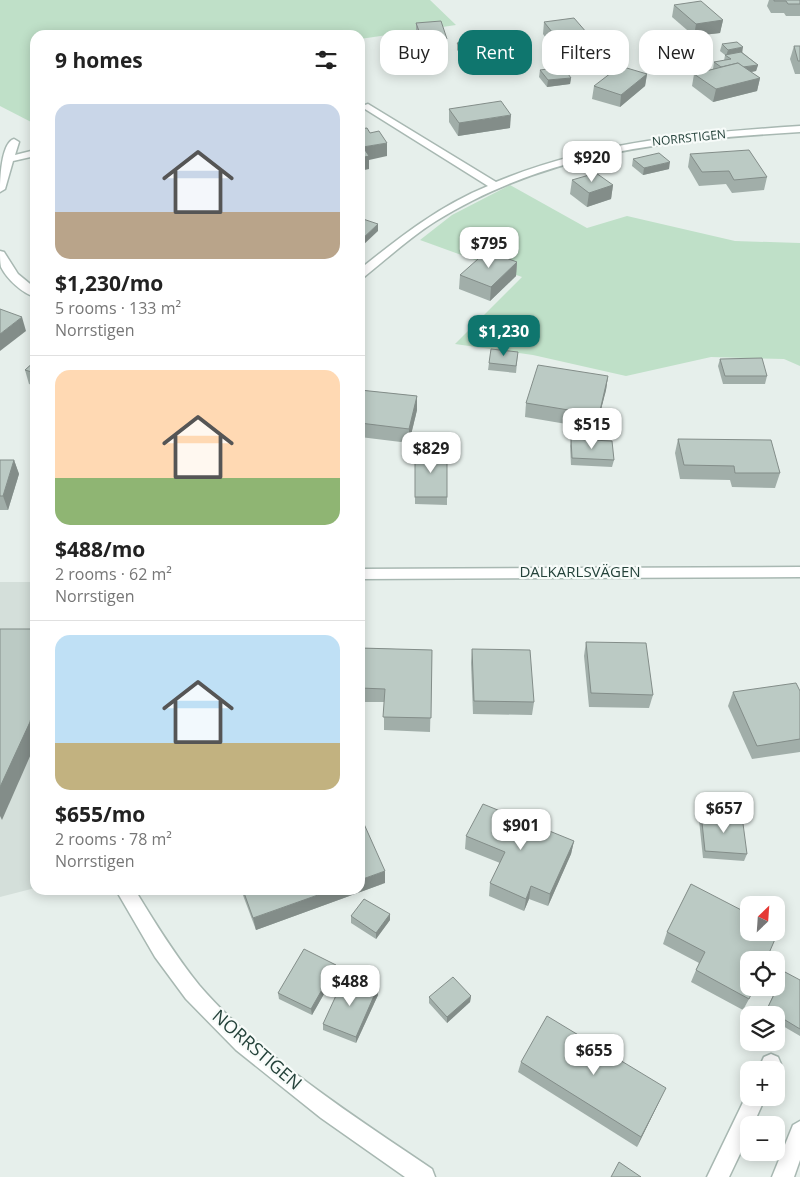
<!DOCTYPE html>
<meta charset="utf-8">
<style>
body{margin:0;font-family:"Open Sans",sans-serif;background:#f2f2f2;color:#222;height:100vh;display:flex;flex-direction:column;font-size:19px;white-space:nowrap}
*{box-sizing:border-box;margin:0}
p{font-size:16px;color:#767676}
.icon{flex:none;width:28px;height:28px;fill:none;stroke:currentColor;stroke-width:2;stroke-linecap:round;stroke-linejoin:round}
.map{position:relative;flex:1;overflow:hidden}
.side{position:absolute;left:30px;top:30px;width:335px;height:865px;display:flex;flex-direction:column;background:#fff;border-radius:15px;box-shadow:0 2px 12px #0003}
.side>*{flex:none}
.top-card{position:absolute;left:380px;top:30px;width:345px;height:45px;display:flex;gap:10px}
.needle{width:32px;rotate:25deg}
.tools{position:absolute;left:740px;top:896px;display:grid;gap:10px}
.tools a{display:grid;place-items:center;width:45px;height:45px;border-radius:10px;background:#fff;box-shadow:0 2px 12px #0003;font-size:25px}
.price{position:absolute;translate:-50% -42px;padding:0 11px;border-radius:10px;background:#fff;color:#222;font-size:16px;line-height:32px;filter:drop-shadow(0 1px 2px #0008)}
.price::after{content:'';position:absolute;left:50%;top:30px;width:15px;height:11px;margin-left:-8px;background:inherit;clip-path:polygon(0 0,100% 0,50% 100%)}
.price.active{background:#0f766e;color:#fff}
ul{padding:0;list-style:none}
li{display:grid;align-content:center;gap:10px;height:265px;padding:0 25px}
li+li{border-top:1px solid #e0e0e0}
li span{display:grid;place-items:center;height:155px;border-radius:15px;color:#555}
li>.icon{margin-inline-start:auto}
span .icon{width:90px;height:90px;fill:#fffc;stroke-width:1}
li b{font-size:21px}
h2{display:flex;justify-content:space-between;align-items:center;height:60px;padding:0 25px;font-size:21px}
.pill{padding:0 18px;border-radius:15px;background:#fff;box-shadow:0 2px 12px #0003;font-size:18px;line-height:45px}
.pill.active{background:#0f766e;color:#fff}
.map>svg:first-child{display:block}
.built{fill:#d4dfda}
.green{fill:#bfe0c8}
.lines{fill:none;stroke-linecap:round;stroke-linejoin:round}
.minor-casing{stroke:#a8b8b2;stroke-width:3}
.minor{fill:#fff;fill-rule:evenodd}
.wall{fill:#a1aea9}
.shaded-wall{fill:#838d89}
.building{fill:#bbcac4;stroke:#838d89}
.labels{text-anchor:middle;stroke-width:4.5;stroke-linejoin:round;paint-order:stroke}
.far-street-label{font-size:12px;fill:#24423a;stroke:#f7fbf9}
.street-label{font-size:15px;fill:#24423a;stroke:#f7fbf9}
.near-street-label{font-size:18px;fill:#24423a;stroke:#f7fbf9}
</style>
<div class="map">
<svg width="800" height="1177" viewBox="0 0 800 1177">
<rect width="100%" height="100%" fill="#e6efeb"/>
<!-- built -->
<polygon class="built" points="0,582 35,582 35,888 0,897"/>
<!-- green -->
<g class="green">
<polygon points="0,0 430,0 456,25 360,39 360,35 35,35 35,124 0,106"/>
<polygon points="510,185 587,228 627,216 735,241 800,243 800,366 784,359 711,357 626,376 533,355 455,344 522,277 420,240 452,215"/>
</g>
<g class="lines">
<!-- minor casing -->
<g class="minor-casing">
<g id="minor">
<path d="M368,104L496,182C595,141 695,133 800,126V132C671,140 549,151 436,221C410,237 388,258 364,277L360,278V269C400,237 439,206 488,186L365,109V105Z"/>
<path d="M14,139L19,142L15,155L35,150V156L13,161L5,189L0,192C0,180 1,143 14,139Z"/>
<path d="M0,251L4,252L18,274L35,288V297C22,293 7,279 1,267C0,262 0,256 0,251Z"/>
<polygon points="800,567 800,577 360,579 360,569"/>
<path d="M116,890H135C155,923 175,955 199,985C261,1057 354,1116 432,1169L435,1177H405L321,1118L236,1050L186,999L155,957Z"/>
<polygon points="771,1054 778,1057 781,1064 776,1075 776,1070 758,1070 764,1057"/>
<polygon points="749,1090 749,1098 765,1098 753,1125 749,1125 749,1135 729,1177 707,1177"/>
<polygon points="800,1121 800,1160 794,1177 772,1177 793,1125"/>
</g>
</g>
<!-- minor -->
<use href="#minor" class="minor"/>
</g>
<!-- wall -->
<g class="wall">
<polygon points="769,0 800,0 800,16 786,16 784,13 771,13 767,6"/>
<polygon points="674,5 723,20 720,33 694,36 672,17"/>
<polygon points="544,22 587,33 585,46 554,49 543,34"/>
<polygon points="416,23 447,39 447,52 416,55 415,53 395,54 392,45 392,32 416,31"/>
<polygon points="457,43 485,55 485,62 469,64 457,50"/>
<polygon points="722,44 742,52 758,65 756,71 751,72 760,78 757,91 713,102 692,86 694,74 713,69 714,62 724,61 725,55 720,51"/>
<polygon points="794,46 800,46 800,74 795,74 790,59"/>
<polygon points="540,70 571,78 570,84 547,87 539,77"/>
<polygon points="647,74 645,86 620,107 592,99 594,86"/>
<polygon points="449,109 510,128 458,136 449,122"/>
<polygon points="690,154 767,177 764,190 732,193 726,184 699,186 688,167"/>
<polygon points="633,159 669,169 643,175 632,166"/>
<polygon points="572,180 613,185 611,199 587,207 570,194"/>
<polygon points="517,262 516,276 490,301 459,289 460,275"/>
<polygon points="518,352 516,373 488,370 489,363"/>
<polygon points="720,359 767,376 765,384 723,384 718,366"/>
<polygon points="35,361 35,386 29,384 25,370"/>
<polygon points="608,376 606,390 596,429 525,417 526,403"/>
<polygon points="360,390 417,396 417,410 409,443 360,437"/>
<polygon points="571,439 614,460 612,467 571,465 570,446"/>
<polygon points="678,439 780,473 775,488 732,487 730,480 680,479 675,453"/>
<polygon points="415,452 447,497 447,505 415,504"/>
<polygon points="0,460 14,460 19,474 8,510 0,510"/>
<polygon points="586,642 653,695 649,708 589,707 584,656"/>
<polygon points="360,648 432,650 430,732 384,730 384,702 360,702"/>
<polygon points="472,649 534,702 532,715 473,714 471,663"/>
<polygon points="800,691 800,752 752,759 728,706 733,692"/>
<polygon points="701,813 747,854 744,861 703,858 699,820"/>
<polygon points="466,836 574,841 571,854 548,906 529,899 524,911 489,896 490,883 500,863 465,849"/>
<polygon points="385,883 256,930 241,890 360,890"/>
<polygon points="691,884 749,999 743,1010 691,982 699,963 663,944 667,932"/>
<polygon points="390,914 390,920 376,939 351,923 351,916"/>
<polygon points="336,965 337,971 312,1015 279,999 278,993"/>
<polygon points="781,978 800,980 800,1036 776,1022 776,1015 764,1015"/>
<polygon points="378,995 356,1043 323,1030 323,1024"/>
<polygon points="471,996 470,1002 447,1023 429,1003 429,997"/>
<polygon points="521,1062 661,1098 637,1147 518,1072"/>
</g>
<!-- shaded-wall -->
<g class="shaded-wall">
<polygon points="723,20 720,33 694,36 696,24"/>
<polygon points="587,33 585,46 554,49 556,37"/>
<polygon points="447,39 447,52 416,55 416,42"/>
<polygon points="743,47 742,54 726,56 728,50"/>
<polygon points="485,55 485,62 469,64 469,58"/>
<polygon points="758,65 756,71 723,77 725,71"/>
<polygon points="647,74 645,86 620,107 621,95"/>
<polygon points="571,78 570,84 547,87 548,80"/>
<polygon points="760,78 757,91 713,102 716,89"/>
<polygon points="511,115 510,128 458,136 459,123"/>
<polygon points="387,143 387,156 369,160 369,169 360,171 360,158 363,147"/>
<polygon points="670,162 669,169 643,175 644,168"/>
<polygon points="613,185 611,199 587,207 589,193"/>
<polygon points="378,224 378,231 361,247 361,240"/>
<polygon points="517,262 516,276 490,301 491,287"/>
<polygon points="22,317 26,331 0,351 0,334"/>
<polygon points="608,376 606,390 596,429 599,415"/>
<polygon points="417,396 417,410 409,443 409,429"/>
<polygon points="14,460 19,474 8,510 3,496"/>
<polygon points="35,696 35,745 2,820 0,816 0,787"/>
<polygon points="574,841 571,854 548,906 550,894"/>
<polygon points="385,871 385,883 256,930 253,918 332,890 360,890 360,880"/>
<polygon points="531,886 529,899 524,911 526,899"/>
<polygon points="390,914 390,920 376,939 376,933"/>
<polygon points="336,965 337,971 312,1015 311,1009"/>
<polygon points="377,989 378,995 356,1043 356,1037"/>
<polygon points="471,996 470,1002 447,1023 447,1017"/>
<polygon points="666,1088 661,1098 637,1147 641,1137"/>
</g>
<!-- building -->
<g class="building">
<polygon points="774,0 800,0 800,4 788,4 786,1 774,1"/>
<polygon points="701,1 723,20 696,24 674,5"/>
<polygon points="574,18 587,33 556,37 544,22"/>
<polygon points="441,21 447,39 416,42 415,40 395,42 392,32 419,31 416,23"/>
<polygon points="473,41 485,55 469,58 457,43"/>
<polygon points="737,42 743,47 728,50 722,44"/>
<polygon points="794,46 800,46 800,61 798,61"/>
<polygon points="741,52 758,65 743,67 738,63 721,67 714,62 731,59 725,55"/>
<polygon points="738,63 760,78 716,89 694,74"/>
<polygon points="620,66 647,74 621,95 594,86"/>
<polygon points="563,67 571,78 548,80 540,70"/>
<polygon points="501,101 511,115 459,123 449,109"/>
<polygon points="367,128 370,133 379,131 387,143 363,147 369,156 360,158 360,129"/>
<polygon points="749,150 767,177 734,180 729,171 702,172 690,154"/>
<polygon points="659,153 670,162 644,168 633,159"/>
<polygon points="596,173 613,185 589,193 572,180"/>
<polygon points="360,218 378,224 361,240 360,240"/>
<polygon points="487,251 517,262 491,287 460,275"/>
<polygon points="0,309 22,317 0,334"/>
<polygon points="491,349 518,352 516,366 489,363"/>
<polygon points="762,358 767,376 725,376 720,359"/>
<polygon points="35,361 35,373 25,370"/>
<polygon points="538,365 608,376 599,415 526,403"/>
<polygon points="360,390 417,396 409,429 360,423"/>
<polygon points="571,439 612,441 614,460 572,458"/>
<polygon points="678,439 771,440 780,473 735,473 734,466 684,465"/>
<rect x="415" y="452" width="32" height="45"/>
<polygon points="0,460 14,460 3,496 0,496"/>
<polygon points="0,629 35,629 35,696 30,722 0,787"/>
<polygon points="586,642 646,643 653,695 591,693"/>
<polygon points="360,648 432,650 431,718 383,717 385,689 360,688"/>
<polygon points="472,649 530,650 534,702 474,701"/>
<polygon points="796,683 800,691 800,739 757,746 733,692"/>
<polygon points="483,804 574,841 550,894 531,886 526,899 490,883 505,852 466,836"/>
<polygon points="701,813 742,816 747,854 705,851"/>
<polygon points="360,815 385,871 360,880"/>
<polygon points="691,884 749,914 749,932 776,932 776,928 779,930 766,960 749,960 749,988 754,988 749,999 696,970 705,952 667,932"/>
<polygon points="243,890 332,890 253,918"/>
<polygon points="364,899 390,914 376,933 351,916"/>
<polygon points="304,949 336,965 311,1009 278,993"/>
<polygon points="785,972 800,980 800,1029 767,1009"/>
<polygon points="345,976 377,989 356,1037 323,1024"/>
<polygon points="453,977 471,996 447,1017 429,997"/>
<polygon points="547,1016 666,1088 641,1137 521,1062"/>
<polygon points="619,1162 641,1177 611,1177"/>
</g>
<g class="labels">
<!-- far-street labels -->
<g class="far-street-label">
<text transform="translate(689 138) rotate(-6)" y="4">NORRSTIGEN</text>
</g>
<!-- street labels -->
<g class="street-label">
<text x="580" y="577">DALKARLSVÄGEN</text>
</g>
<!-- near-street labels -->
<g class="near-street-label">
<text transform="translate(257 1050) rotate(41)" y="6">NORRSTIGEN</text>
</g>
</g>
</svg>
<div class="tools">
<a><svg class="needle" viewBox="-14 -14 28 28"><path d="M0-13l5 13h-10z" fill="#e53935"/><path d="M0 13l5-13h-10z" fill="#767676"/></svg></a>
<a><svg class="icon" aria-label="locate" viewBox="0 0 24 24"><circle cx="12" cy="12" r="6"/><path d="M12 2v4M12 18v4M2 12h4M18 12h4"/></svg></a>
<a><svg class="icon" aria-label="layers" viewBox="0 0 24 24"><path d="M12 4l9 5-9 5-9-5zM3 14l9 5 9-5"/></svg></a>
<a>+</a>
<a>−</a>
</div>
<b class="price" style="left:592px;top:183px">$920</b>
<b class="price" style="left:489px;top:269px">$795</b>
<b class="price active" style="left:504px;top:357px">$1,230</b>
<b class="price" style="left:592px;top:450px">$515</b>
<b class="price" style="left:431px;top:474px">$829</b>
<b class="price" style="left:724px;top:834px">$657</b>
<b class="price" style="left:521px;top:851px">$901</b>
<b class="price" style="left:350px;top:1007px">$488</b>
<b class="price" style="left:594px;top:1076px">$655</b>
<div class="top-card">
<a class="pill">Buy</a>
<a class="pill active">Rent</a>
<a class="pill">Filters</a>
<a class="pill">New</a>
</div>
<section class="side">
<h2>9 homes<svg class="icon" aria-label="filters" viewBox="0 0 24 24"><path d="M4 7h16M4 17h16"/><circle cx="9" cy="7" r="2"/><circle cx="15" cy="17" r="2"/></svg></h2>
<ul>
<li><span style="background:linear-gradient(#c9d6e8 70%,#b9a48a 0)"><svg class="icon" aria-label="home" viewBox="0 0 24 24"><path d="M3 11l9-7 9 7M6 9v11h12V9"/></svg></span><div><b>$1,230/mo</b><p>5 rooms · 133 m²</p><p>Norrstigen</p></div></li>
<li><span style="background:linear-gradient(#ffd9b3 70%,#8fb573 0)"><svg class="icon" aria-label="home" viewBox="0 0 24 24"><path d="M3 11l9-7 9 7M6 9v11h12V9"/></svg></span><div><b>$488/mo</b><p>2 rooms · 62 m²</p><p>Norrstigen</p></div></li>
<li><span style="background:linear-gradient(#bfe0f5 70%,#c2b280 0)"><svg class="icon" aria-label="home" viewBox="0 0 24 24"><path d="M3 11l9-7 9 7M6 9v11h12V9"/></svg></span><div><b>$655/mo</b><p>2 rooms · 78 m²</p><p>Norrstigen</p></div></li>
</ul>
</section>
</div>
